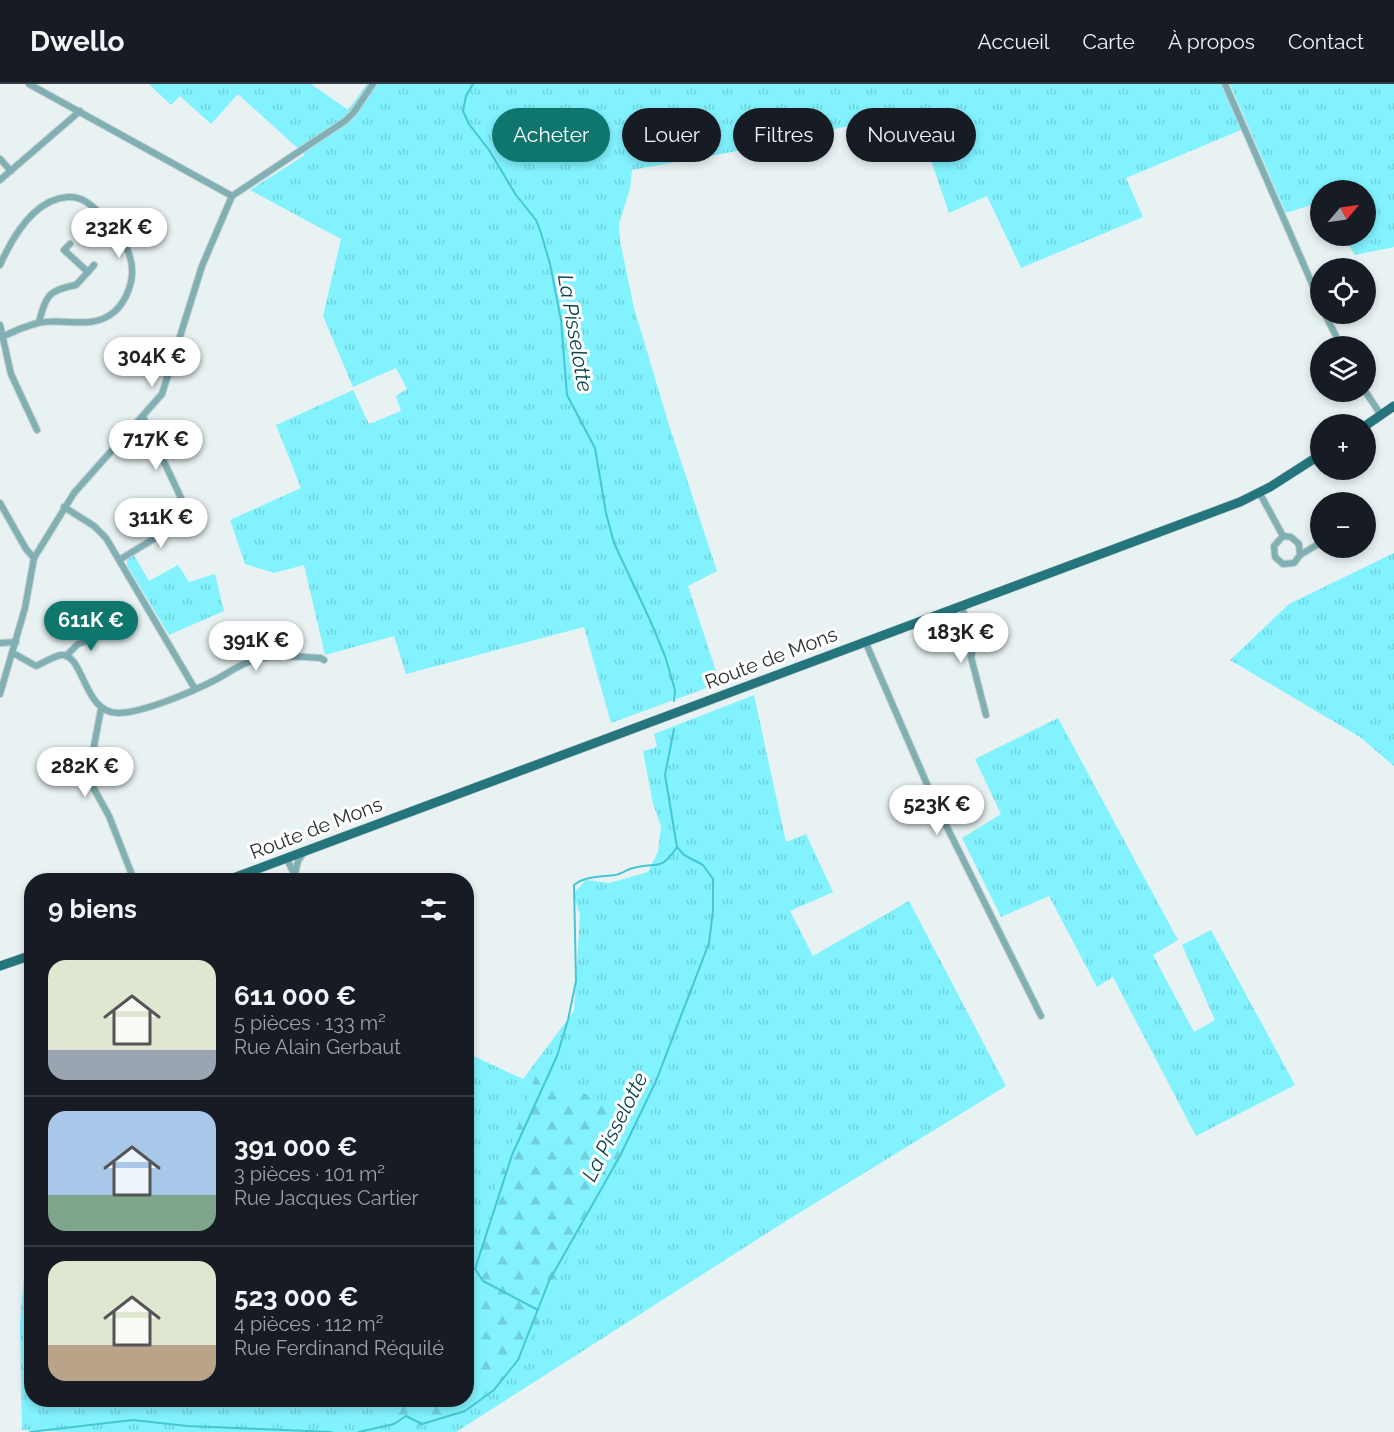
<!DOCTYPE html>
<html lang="fr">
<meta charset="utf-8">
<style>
body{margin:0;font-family:Raleway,sans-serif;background:#242831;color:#f1f3f6;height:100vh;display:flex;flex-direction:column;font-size:22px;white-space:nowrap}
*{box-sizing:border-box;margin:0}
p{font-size:20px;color:#9ea1a6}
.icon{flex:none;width:33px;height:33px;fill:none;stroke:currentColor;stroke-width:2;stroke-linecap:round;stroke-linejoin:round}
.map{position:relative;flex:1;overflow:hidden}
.panel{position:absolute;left:24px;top:789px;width:450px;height:534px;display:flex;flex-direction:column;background:#171b24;border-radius:24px;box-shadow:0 3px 9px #0003}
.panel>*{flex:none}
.banner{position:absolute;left:492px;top:24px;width:570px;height:54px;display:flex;gap:12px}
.needle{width:39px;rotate:61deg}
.tools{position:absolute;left:1310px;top:96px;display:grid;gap:12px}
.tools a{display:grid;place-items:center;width:66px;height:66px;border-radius:50%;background:#171b24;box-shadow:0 3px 9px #0003;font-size:30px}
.price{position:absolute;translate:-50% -51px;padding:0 14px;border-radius:21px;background:#fff;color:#222;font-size:20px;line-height:39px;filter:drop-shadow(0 2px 3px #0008)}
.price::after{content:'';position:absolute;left:50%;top:36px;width:18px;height:14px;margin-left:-9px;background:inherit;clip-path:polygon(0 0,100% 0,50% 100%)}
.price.active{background:#0f766e;color:#fff}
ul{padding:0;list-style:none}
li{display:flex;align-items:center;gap:18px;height:150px;padding:0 24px}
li+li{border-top:2px solid #363941}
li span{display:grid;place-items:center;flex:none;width:168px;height:120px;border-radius:18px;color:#555}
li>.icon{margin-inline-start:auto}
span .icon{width:72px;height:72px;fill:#fffc;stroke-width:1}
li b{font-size:26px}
h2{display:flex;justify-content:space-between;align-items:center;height:72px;padding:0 24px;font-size:26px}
.tag{padding:0 21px;border-radius:27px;background:#171b24;box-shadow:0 3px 9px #0003;font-size:21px;line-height:54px}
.tag.active{background:#0f766e;color:#fff}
header{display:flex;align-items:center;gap:36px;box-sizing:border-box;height:84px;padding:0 30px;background:#171b24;border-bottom:2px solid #363941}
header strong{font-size:28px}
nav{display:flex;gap:33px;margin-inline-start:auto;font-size:21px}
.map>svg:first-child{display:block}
.grass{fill:url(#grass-tufts)}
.forest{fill:url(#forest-firs)}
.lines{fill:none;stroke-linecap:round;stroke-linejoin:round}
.stream{stroke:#44c7d3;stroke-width:2}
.minor-casing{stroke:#c7cfd0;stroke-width:8}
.primary-casing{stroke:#c7cfd0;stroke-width:10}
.minor{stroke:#80b0b4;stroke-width:6}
.primary{stroke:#24757d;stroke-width:9}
.labels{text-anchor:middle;stroke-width:6;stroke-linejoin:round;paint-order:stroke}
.street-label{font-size:20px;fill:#2e3132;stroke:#fff}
.water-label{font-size:21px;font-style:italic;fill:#08444a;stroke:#fff}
</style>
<header>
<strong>Dwello</strong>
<nav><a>Accueil</a><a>Carte</a><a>À propos</a><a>Contact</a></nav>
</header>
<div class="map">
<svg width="1394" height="1348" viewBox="0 0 1394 1348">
<defs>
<pattern id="grass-tufts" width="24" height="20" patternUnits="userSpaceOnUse" patternTransform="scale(1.5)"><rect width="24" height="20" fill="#81f2fe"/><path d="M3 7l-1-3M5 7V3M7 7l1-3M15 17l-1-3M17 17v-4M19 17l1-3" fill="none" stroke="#70d0da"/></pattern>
<pattern id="forest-firs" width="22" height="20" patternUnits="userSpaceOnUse" patternTransform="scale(1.5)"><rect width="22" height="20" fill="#81f2fe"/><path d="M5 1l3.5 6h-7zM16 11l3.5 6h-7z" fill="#70d0da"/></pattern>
</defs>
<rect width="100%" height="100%" fill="#e9f2f3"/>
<!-- grass -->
<g class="grass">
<polygon points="149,0 311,0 348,26 367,0 1221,0 1241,46 1126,94 1143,133 1021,184 987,112 949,129 914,27 748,65 632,86 630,104 619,140 620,157 634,224 669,341 717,487 688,502 720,599 611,639 584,543 406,590 394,552 325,571 304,481 274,489 245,480 230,436 301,404 276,341 353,306 369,340 401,327 396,312 407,305 396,284 353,303 323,232 341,155 250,106 305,71 238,10 211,40 180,12 171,21"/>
<polygon points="1230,0 1394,0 1394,163 1355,171 1343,152 1365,152 1365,106 1320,106 1320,118 1286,129"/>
<polygon points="1394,469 1394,682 1360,653 1230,576 1289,520"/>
<polygon points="134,471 149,497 178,481 189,498 215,490 224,527 169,551 127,481 127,475"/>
<polygon points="754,611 786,758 806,750 833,808 790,827 813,872 909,817 1006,1002 786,1137 456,1348 68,1348 22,1346 20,1239 29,1136 31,1135 32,1316 466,1316 467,969 523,995 574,927 580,831 573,810 586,796 609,799 648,788 658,768 661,742 653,720 643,667 657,663 654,650"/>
<polygon points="1058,634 1178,856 1153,871 1194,948 1215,936 1182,861 1211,846 1295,1001 1196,1052 1113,893 1097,903 1049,812 1001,833 962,754 1001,730 975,675"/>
</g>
<!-- forest -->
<polygon class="forest" points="536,990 630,1028 635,1040 619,1071 609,1105 587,1126 544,1233 506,1293 466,1326 415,1344 393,1341 388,1316 466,1316 467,1242 480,1225 467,1210 467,1175 479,1175 496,1103"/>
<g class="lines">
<!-- stream -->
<g class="stream">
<polyline points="473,0 466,12 463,27 469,40 489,66 516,111 536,136 541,149 550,180 561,236 567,311 595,364 606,429 614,459 650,536 665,572 675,606 674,617"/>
<path d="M538,1226L483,1197L475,1185L512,1071L557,972L568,936L576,897L574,801C585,792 601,793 615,791C621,790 626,786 633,784C656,777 660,789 677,763"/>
<polyline points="30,1348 133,1336 187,1342 331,1348"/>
<polyline points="359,1348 394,1340 406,1332 422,1340 465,1327 494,1306 518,1276 549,1197 620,1072 656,997 709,859 713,826 713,795 703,781 684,771 677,763 665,691 674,645"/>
</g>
<!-- minor casing -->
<g class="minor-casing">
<g id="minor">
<polyline points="29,0 232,112"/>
<polyline points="1225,0 1320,218"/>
<polyline points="0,75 11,87"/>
<polyline points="0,96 80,27"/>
<path d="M0,181C12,154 34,115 68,113C82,112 91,121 100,129C121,149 140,175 129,205C126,213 120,223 114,228C92,247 63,233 38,239C26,242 12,248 0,254"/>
<polyline points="88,188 94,181"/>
<polyline points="1325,230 1341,262"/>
<path d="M39,238C46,212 48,206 76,201L88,188L64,166L70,160"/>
<polyline points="0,241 11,290 37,346"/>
<polyline points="1365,307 1381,331"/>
<polyline points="1259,408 1283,452"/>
<polyline points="0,419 26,465 34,474"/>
<polyline points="64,423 94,442 106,454 195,605"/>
<polyline points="1300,471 1299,460 1291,453 1283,452 1274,462 1275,473 1283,480 1294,479 1300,471 1320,459"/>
<polyline points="119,476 190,433 143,333"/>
<polyline points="962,523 974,562 971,573 986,631"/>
<polyline points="865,557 936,721 1041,932"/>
<polyline points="0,559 16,558"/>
<path d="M13,569L36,582C43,579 54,572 61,571C84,569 83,629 118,629C143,629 194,607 217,595C230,588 243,578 258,575C278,570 301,573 321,574L324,576"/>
<polyline points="66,572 78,560 105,550"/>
<polyline points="0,610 25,524 34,474 74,409 162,310 202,182 232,112 345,37 354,28 373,0"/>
<polyline points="101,625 88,694 109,732 134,796"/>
<polyline points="287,775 297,796"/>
<polyline points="295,789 298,777 304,768"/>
</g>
</g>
<!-- primary casing -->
<g class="primary-casing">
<g id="primary">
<polyline points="1365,342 1394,322"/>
<polyline points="228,796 1240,418 1270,403 1320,371"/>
<polyline points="0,882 32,871"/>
</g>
</g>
<!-- minor -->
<use href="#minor" class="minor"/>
<!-- primary -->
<use href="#primary" class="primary"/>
</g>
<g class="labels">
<!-- street labels -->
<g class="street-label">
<text transform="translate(771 574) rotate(-21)" y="7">Route de Mons</text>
<text transform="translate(316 744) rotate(-21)" y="7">Route de Mons</text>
</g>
<!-- water labels -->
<g class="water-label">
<text transform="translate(575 249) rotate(80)" y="7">La Pisselotte</text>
<text transform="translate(615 1043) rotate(-63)" y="7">La Pisselotte</text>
</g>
</g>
</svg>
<div class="tools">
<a><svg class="needle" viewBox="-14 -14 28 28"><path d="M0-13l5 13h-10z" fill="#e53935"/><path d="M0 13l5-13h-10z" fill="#9ea1a6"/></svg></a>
<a><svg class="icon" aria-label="locate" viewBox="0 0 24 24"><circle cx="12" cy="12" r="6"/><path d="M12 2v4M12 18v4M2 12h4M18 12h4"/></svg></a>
<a><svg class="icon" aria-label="layers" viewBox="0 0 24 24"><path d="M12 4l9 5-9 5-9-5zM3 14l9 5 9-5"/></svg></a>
<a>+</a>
<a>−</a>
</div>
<b class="price" style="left:119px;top:175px">232K €</b>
<b class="price" style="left:152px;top:304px">304K €</b>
<b class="price" style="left:156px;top:387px">717K €</b>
<b class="price" style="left:161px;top:465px">311K €</b>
<b class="price active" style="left:91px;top:568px">611K €</b>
<b class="price" style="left:961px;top:580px">183K €</b>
<b class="price" style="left:256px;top:588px">391K €</b>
<b class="price" style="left:85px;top:714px">282K €</b>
<b class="price" style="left:937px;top:752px">523K €</b>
<div class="banner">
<a class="tag active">Acheter</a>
<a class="tag">Louer</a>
<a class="tag">Filtres</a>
<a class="tag">Nouveau</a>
</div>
<section class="panel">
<h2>9 biens<svg class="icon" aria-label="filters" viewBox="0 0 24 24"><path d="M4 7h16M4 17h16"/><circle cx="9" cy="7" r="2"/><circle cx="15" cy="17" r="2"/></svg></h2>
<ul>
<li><span style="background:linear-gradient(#dfe7d0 75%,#9aa5b1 0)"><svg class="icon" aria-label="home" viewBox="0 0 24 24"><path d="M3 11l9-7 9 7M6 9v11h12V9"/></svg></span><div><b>611 000 €</b><p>5 pièces · 133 m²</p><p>Rue Alain Gerbaut</p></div></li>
<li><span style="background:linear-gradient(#a9c7e8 70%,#7fa58c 0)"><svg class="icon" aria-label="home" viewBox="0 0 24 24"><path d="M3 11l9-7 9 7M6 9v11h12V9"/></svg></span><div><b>391 000 €</b><p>3 pièces · 101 m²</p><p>Rue Jacques Cartier</p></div></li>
<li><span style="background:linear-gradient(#dfe7d0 70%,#b9a48a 0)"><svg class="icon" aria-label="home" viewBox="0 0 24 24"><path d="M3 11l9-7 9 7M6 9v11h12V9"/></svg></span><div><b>523 000 €</b><p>4 pièces · 112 m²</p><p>Rue Ferdinand Réquilé</p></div></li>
</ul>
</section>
</div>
